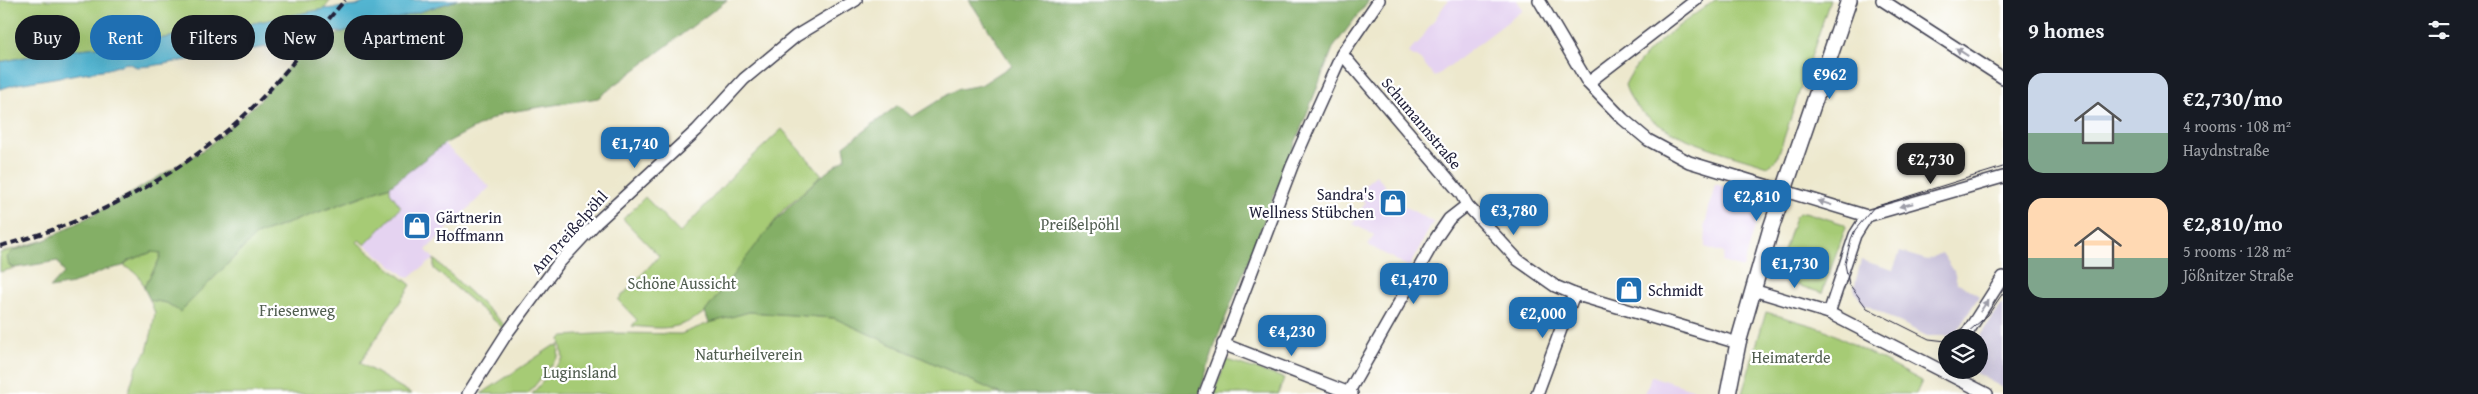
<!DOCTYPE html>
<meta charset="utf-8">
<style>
body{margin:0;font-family:"Gentium Book Plus",serif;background:#242831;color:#f1f3f6;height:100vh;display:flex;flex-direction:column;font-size:19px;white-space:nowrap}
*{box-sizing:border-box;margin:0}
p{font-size:16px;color:#9ea1a6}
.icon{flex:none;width:28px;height:28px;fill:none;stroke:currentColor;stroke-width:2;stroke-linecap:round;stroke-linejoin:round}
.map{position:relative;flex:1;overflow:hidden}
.panel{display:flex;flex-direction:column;background:#171b24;width:475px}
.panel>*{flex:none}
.guide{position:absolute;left:15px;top:15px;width:475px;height:45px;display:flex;gap:10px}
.fabs{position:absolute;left:1938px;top:329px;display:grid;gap:10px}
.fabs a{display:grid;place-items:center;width:50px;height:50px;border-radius:50%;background:#171b24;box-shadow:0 5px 20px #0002;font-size:25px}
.price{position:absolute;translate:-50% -42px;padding:0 11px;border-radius:10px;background:#1f6fb2;color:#fff;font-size:16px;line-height:32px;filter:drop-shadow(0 1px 2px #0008)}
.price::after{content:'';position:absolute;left:50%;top:30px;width:15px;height:11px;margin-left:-8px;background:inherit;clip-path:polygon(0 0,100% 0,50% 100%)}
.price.selected{background:#222;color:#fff}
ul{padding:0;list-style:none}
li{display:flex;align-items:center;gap:15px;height:125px;padding:0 25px}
li span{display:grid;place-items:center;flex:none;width:140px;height:100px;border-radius:15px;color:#555}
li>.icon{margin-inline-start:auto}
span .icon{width:60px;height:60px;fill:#fffc;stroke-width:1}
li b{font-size:21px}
h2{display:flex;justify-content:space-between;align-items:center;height:60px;padding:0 25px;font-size:21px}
.pill{padding:0 18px;border-radius:22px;background:#171b24;box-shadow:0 5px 20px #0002;font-size:18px;line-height:45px}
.pill.selected{background:#1f6fb2;color:#fff}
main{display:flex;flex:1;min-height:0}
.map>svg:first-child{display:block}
.built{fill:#e5d3f1}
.industrial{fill:#c7c0d9}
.green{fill:#a6cb75;stroke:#647658}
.forest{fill:#84af66;stroke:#536850}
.water{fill:#52b5d1;stroke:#3a6c86}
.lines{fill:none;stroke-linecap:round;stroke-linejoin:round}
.street-casing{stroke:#404051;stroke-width:14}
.secondary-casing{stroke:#404051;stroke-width:18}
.street{stroke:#fff;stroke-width:11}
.secondary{stroke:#fff;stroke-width:15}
.tram{stroke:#22223b;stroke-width:1}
.rail{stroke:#22223b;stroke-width:4;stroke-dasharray:8 4;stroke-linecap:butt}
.oneway{fill:#9c9ca7}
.labels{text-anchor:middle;stroke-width:4.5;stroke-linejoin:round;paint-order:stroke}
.street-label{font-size:16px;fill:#22223b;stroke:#fff}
.poi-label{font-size:16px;fill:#22223b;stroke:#fff;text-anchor:start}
.park-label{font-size:16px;fill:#505d4f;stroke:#fff}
</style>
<main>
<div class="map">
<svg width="2003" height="394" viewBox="0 0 2003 394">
<rect width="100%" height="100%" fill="#fff"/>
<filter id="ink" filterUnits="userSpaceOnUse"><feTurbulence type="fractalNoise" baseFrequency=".02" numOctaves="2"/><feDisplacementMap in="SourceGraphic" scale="10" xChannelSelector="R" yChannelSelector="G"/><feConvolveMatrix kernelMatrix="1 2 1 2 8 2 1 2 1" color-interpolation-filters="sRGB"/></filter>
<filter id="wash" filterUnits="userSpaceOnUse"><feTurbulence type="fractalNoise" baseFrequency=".0096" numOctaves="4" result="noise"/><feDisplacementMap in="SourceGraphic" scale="20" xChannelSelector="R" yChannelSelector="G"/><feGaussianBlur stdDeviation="1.12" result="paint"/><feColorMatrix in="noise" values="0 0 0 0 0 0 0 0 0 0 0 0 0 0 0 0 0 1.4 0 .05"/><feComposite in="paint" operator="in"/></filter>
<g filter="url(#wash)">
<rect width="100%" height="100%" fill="#ede8cd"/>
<!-- built -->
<g class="built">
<polygon points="1448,0 1517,0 1523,10 1435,77 1422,61 1409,53 1415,44 1417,45"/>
<polygon points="444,144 490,187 426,250 434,259 408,278 365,245 401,207 390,192 390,186"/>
<polygon points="1376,175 1399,203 1433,222 1409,267 1368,245 1374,235 1353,224 1365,203 1356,192"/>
<polygon points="1715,184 1758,197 1762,203 1743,268 1722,262 1724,253 1705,247 1706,230 1704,229"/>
<polygon points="1651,376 1708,394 1645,394"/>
</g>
<!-- industrial -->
<g class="industrial">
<polygon points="1900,252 1927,260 1942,253 1954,271 1957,282 1979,296 1957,331 1948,336 1927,336 1864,304 1856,294 1854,288 1861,260 1893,270"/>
<polygon points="2003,302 2003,388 1970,370 1979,370 1979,337"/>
</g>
<!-- green -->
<g class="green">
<path d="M0,0H331L324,9L244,25C227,34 210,30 192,33C129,46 63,48 0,62Z"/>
<path d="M1715,0H1830L1777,159L1768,166C1726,152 1639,134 1625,85C1642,48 1683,23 1715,0Z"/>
<path d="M782,129L822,175L785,208L705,312C678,331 663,329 632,326L637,320L618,300L659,256L623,219L645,197L680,233L734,174Z"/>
<polygon points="390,186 390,192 401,207 365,245 359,240 357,242 411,285 360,363 412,394 128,394 136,368 147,351 152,331 155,313 150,300 167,303 180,312 256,235"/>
<polygon points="1805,212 1844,224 1846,227 1822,293 1775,278 1795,217 1799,213"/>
<polygon points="45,240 13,251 9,266 15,268 0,272 0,253"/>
<path d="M152,252L161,253C157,269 149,274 144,288C141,276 136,271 124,266L128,261Z"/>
<polygon points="434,259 505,325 503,328 440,274 434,269"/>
<polygon points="749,312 834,318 1001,394 532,394 563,358 560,339 564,336 611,333 681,334 709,323"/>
<polygon points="1766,312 1824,329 1922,381 1916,394 1742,394"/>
<polygon points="559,345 558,357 528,394 481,394 553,346"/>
<polygon points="1227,360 1284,378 1278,394 1213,394"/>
</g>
<!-- forest -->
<g class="forest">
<path d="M457,0H727L598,98L503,113L444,144L390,186L256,235L180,312L167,303L150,300L144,288C149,275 158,267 161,253L152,252L128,261L123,266L105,270L72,284L50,288L64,273L58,261L15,268L9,266L7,257L13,251L45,240L115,203L205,149L259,101L296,58L342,32L403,17Z"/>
<path d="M969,0H1369L1333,48L1217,339L1199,394H1001L834,318L749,312L709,323L705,312C749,255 785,199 846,158L844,146L898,105L912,117L955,90L981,85L1012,65Z"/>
</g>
<!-- water -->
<path class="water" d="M370,0H457L403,17L342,32L303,34L285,44L151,66L137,67L127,63L108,69L17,84L0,89V62C63,48 129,46 192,33C210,30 227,34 244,25L324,9L356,6Z"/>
</g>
<g filter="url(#ink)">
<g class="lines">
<!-- street casing -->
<g class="street-casing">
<g id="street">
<polyline points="1539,0 1588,83 1623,119 1648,140 1689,162 1867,216 2003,177"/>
<polyline points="1882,0 2003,78"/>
<polyline points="1342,54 1461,194 1467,205 1518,260 1555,286 1574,294 1738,343"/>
<polyline points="1588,83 1696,0"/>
<polyline points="1753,290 1829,313 1987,394"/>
<polyline points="1829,313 1855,235 1867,216"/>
<polyline points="1964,338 2003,277"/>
<polyline points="1223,344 1352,394"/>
<polyline points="1348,393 1436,238 1449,219 1467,205"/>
<polyline points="468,394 507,333 558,264 596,223 697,130 744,79 796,36 856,0"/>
<polyline points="1205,394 1292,166 1314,116 1342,54 1379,0"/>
<polyline points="1537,394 1574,294"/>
</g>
</g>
<!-- secondary casing -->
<g class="secondary-casing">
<polyline id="secondary" points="1728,394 1738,343 1771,228 1849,0"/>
</g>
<!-- street -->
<use href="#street" class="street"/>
<!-- secondary -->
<use href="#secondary" class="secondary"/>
<!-- tram -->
<g class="tram">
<polyline points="1961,338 1988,315 2003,293"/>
<polyline points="1946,341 1929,339 1867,308 1849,284 1845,264 1851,239 1855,230 1874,207 2003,167"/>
</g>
<!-- rail -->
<path class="rail" d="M0,246C96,221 189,172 259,101C289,70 316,33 345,0"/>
</g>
<!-- one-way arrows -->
<defs><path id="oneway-solid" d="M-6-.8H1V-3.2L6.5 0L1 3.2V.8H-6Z" transform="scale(1.25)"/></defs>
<g class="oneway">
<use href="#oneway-solid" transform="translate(1962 52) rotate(-147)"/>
<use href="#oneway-solid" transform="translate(1825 203) rotate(-163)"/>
<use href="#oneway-solid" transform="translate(1906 205) rotate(166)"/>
<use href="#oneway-solid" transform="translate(1984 306) rotate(-57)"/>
</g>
</g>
<!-- icons -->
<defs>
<g id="shop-square" transform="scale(1.4375)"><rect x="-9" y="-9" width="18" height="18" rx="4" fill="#1f6fb2" stroke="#fff"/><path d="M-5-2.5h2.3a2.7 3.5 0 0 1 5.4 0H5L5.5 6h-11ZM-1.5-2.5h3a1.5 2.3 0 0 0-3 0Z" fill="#fff"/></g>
</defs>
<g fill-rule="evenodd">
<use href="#shop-square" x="1393" y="203"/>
<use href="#shop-square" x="417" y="226"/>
<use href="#shop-square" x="1629" y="290"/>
</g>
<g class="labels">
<!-- street labels -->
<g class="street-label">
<text transform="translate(1422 123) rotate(50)" y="6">Schumannstraße</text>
<text transform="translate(569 232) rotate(-48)" y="6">Am Preißelpöhl</text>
</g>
<!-- poi labels -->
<g class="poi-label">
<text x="1374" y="200" text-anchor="end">Sandra's<tspan x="1374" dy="18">Wellness Stübchen</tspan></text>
<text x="436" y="223">Gärtnerin<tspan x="436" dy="18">Hoffmann</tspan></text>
<text x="1648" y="296">Schmidt</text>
</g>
<!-- park labels -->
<g class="park-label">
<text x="1080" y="230">Preißelpöhl</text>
<text x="682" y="289">Schöne Aussicht</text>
<text x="297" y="316">Friesenweg</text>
<text x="749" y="360">Naturheilverein</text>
<text x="1791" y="363">Heimaterde</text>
<text x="580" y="378">Luginsland</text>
</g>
</g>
</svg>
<div class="fabs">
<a><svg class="icon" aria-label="layers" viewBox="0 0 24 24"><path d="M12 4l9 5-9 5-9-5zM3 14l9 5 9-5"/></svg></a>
</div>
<b class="price" style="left:1830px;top:100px">€962</b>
<b class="price" style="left:635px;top:169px">€1,740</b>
<b class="price selected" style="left:1931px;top:185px">€2,730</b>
<b class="price" style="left:1757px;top:222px">€2,810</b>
<b class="price" style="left:1514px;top:236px">€3,780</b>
<b class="price" style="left:1795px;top:289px">€1,730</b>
<b class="price" style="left:1414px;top:305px">€1,470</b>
<b class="price" style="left:1543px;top:339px">€2,000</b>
<b class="price" style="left:1292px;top:357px">€4,230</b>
<div class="guide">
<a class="pill">Buy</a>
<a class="pill selected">Rent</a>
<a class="pill">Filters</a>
<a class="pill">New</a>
<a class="pill">Apartment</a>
</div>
</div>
<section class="panel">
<h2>9 homes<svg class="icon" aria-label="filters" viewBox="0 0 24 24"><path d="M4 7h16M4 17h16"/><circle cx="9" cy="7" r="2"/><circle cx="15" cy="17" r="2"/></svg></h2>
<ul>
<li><span style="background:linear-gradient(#c9d6e8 60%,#7fa58c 0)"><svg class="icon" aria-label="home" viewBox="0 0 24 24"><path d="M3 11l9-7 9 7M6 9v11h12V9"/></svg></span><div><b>€2,730/mo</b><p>4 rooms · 108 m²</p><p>Haydnstraße</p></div></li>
<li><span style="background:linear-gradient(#ffd9b3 60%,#7fa58c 0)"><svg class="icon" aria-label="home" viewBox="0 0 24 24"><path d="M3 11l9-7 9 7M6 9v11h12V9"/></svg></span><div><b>€2,810/mo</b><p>5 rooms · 128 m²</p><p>Jößnitzer Straße</p></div></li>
</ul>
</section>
</main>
